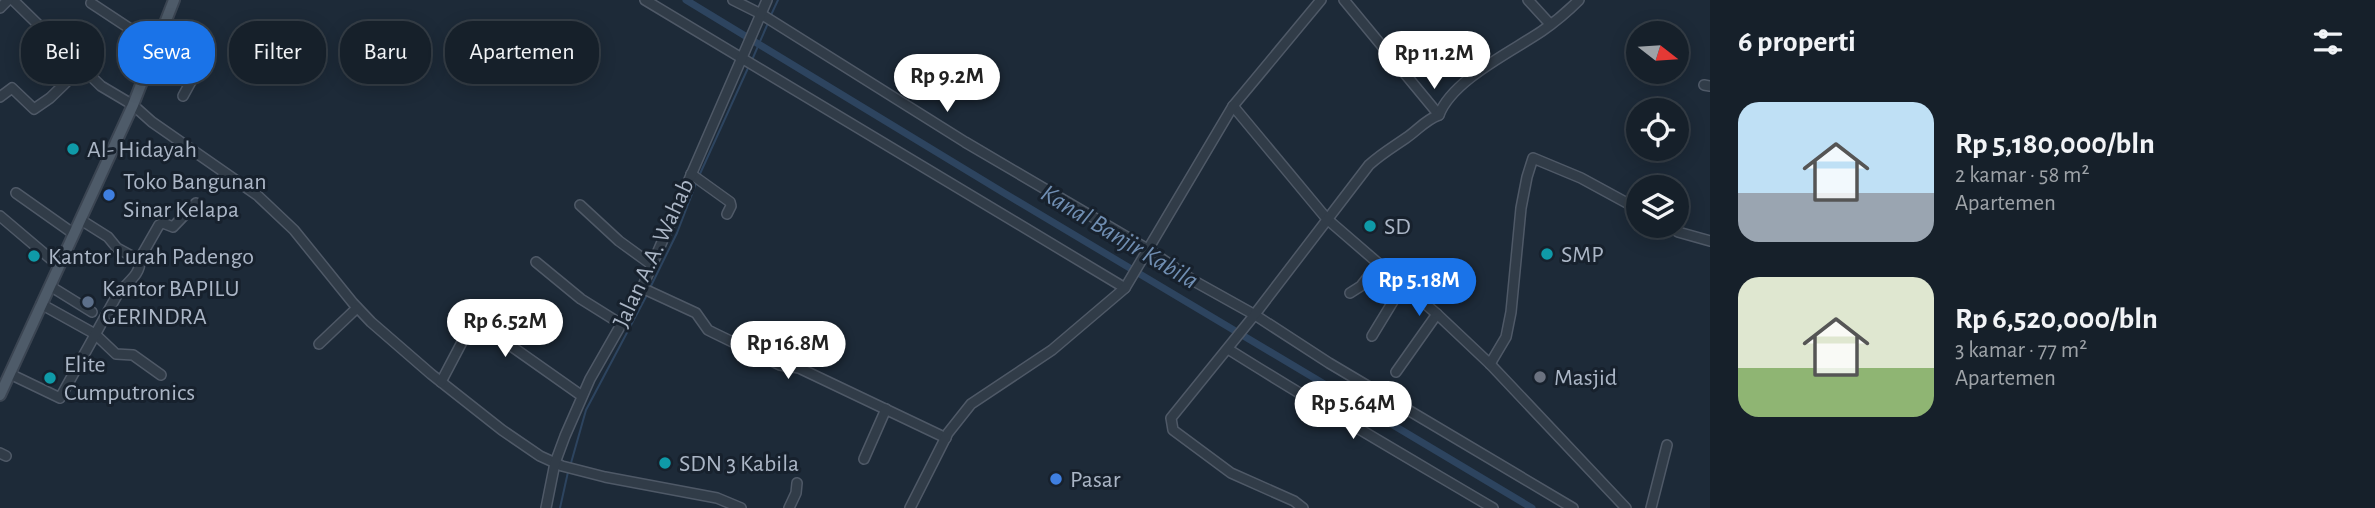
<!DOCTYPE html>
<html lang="id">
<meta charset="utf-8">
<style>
body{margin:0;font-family:"Alegreya Sans",sans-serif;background:#232d36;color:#f1f3f6;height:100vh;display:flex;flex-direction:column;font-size:26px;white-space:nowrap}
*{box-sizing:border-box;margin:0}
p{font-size:23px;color:#9ea3a8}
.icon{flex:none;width:38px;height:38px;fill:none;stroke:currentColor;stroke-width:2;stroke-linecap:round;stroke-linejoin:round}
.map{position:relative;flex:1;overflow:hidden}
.sheet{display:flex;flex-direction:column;background:#16202a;width:665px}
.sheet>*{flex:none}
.guide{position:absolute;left:21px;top:21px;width:665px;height:63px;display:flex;gap:14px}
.needle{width:46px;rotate:107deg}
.controls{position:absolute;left:1626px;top:21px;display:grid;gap:14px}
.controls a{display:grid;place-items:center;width:63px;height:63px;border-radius:50%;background:#16202a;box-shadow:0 4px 18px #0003,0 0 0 2px #353e47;font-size:35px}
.price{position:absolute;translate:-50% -60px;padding:0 16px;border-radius:24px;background:#fff;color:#222;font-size:23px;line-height:46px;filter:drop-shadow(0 2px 4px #0008)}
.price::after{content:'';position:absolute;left:50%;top:42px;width:21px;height:16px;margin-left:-10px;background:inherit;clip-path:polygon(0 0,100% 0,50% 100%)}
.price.current{background:#1a73e8;color:#fff}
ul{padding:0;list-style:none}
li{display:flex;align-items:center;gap:21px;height:175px;padding:0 28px}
li span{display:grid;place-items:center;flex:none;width:196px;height:140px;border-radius:21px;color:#555}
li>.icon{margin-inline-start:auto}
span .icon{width:84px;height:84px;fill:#fffc;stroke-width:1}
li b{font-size:30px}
h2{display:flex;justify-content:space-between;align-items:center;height:84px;padding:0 28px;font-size:30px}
.tag{padding:0 24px;border-radius:28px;background:#16202a;box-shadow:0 4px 18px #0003,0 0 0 2px #353e47;font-size:24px;line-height:63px}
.tag.current{background:#1a73e8;color:#fff}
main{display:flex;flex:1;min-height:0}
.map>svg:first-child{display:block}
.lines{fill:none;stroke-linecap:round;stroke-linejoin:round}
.stream{stroke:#2d445f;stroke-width:2}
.canal{stroke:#2d445f;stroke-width:7}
.minor-casing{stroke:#4f5967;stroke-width:12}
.major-casing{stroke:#3b4552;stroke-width:14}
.minor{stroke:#313c48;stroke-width:9}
.major{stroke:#4e5b69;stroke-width:10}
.culture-dot{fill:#0f9aa8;stroke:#17212d;stroke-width:2.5}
.shop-dot{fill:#3f7fe0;stroke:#17212d;stroke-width:2.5}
.service-dot{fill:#5c6f8a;stroke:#17212d;stroke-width:2.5}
.worship-dot{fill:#6b7280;stroke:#17212d;stroke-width:2.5}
.labels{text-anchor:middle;stroke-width:6;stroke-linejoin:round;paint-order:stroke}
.poi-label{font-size:24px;fill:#abb6c6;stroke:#17212d;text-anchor:start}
.street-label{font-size:24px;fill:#abb6c6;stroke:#17212d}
.water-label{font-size:26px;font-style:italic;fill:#708eb2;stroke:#17212d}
</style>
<main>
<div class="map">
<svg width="1710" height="508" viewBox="0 0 1710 508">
<rect width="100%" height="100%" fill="#1d2a38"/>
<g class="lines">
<!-- stream -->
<g class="stream">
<polyline points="771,15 778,0"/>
<polyline points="752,60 768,23"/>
<polyline points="699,176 748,68"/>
<polyline points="650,288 677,233 697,181"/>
<polyline points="571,463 586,410 648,293"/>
<polyline points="560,508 568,472"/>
</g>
<!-- canal -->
<polyline class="canal" points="686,0 1004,193 1532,508"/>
<!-- minor casing -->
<g class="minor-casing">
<g id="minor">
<polyline points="13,0 101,86 133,105 152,122 257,195 294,230 353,303 371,322 431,374 502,430 540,456 562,466 605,477 717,498 741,508"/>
<polyline points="645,0 1125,288"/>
<polyline points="733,0 761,14 965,142 1149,250 1194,281 1255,315 1329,363 1573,508"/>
<polyline points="1344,0 1439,115"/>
<polyline points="1528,0 1550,24"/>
<polyline points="91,3 135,32 154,53"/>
<polyline points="0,8 8,0"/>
<polyline points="162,32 198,49 199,54 192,67 194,76 183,96"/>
<polyline points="1704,85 1710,86"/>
<polyline points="0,97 12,88 34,109 50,98 81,68"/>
<polyline points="1233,106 1327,219 1437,314 1490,364 1626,508"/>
<polyline points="691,174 730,202 731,206 727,214"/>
<polyline points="16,193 74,234"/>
<polyline points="580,205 619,241 652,265"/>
<polyline points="0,216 59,266"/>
<polyline points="81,220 108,237 117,248 139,260 159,225 163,223 173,227 196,203"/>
<polyline points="1670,226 1678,232 1710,241"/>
<polyline points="536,262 581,299 621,324"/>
<polyline points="50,286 92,312"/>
<polyline points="642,288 696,313 708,330 714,333 780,365 799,368 946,438"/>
<polyline points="1350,293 1361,286 1378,264"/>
<polyline points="1413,294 1429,271"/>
<polyline points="41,304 95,334 116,354 133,355 161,375"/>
<polyline points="1372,336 1403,285"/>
<polyline points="319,344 357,308"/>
<path d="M1228,349C1315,404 1405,456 1493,508"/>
<polyline points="1490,364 1506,337 1511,312 1521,208 1527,177 1533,158 1581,178 1638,209"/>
<polyline points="1396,372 1437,314"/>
<path d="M10,374L60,398L116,297C124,284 141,276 140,260"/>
<polyline points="441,382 471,325 477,322 582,396"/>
<polyline points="0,453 6,456"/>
<polyline points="864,459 886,409"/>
<polyline points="546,508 555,463 565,436 590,379 642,288 767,0"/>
<polyline points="789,508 796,493 797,483"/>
<polyline points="910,508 948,433 971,404 1052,350 1125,288 1233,106 1321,0"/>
<path d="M1303,508L1294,501L1231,473L1173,430L1171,418L1252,318L1369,165C1381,154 1393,147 1406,138C1418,130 1425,120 1439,115C1452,80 1511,52 1542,31C1555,22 1568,11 1579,0"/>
<polyline points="1651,508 1667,445"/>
</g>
</g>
<!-- major casing -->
<g class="major-casing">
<polyline id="major" points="0,395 133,105 174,0"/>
</g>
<!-- minor -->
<use href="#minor" class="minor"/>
<!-- major -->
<use href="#major" class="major"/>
</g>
<!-- markers -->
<g class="culture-dot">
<circle cx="73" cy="149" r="7"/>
<circle cx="1370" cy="226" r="7"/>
<circle cx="1547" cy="254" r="7"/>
<circle cx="34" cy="256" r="7"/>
<circle cx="50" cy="378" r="7"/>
<circle cx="665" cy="463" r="7"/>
</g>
<g class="shop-dot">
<circle cx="109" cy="195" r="7"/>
<circle cx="1056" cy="479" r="7"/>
</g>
<circle class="service-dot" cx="88" cy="302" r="7"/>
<circle class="worship-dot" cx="1540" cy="377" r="7"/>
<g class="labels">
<!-- poi labels -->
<g class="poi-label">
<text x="87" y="157">Al- Hidayah</text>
<text x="123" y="189">Toko Bangunan<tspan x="123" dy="28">Sinar Kelapa</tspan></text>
<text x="1384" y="234">SD</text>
<text x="1561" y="262">SMP</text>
<text x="48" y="264">Kantor Lurah Padengo</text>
<text x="102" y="296">Kantor BAPILU<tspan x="102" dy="28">GERINDRA</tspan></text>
<text x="64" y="372">Elite<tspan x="64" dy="28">Cumputronics</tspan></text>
<text x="1554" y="385">Masjid</text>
<text x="679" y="471">SDN 3 Kabila</text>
<text x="1070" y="487">Pasar</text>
</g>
<!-- street labels -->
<g class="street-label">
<text transform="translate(653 253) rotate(-65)" y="8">Jalan A.A. Wahab</text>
</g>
<!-- water labels -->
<g class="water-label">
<text transform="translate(1120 236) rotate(31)" y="9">Kanal Banjir Kabila</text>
</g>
</g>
</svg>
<div class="controls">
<a><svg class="needle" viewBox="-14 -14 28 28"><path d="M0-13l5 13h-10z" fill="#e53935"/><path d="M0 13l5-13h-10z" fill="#9ea3a8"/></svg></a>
<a><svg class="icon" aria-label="locate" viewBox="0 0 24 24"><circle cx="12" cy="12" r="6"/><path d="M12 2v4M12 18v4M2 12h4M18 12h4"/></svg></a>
<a><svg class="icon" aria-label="layers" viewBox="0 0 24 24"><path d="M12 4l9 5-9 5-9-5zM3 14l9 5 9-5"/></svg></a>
</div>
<b class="price" style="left:1434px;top:91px">Rp 11.2M</b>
<b class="price" style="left:947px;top:114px">Rp 9.2M</b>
<b class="price current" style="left:1419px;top:318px">Rp 5.18M</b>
<b class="price" style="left:505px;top:359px">Rp 6.52M</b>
<b class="price" style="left:788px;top:381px">Rp 16.8M</b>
<b class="price" style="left:1353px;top:441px">Rp 5.64M</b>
<div class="guide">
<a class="tag">Beli</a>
<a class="tag current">Sewa</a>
<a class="tag">Filter</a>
<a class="tag">Baru</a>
<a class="tag">Apartemen</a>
</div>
</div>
<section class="sheet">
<h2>6 properti<svg class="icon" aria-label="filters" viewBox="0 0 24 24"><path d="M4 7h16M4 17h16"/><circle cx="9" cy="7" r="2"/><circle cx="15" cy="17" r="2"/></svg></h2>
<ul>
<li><span style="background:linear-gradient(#bfe0f5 65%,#9aa5b1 0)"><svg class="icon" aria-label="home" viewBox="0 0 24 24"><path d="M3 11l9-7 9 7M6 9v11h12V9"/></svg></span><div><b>Rp 5,180,000/bln</b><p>2 kamar · 58 m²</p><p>Apartemen</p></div></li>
<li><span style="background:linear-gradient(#dfe7d0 65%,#8fb573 0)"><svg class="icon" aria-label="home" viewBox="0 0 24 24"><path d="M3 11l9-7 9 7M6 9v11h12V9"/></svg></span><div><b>Rp 6,520,000/bln</b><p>3 kamar · 77 m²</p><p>Apartemen</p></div></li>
</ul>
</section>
</main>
